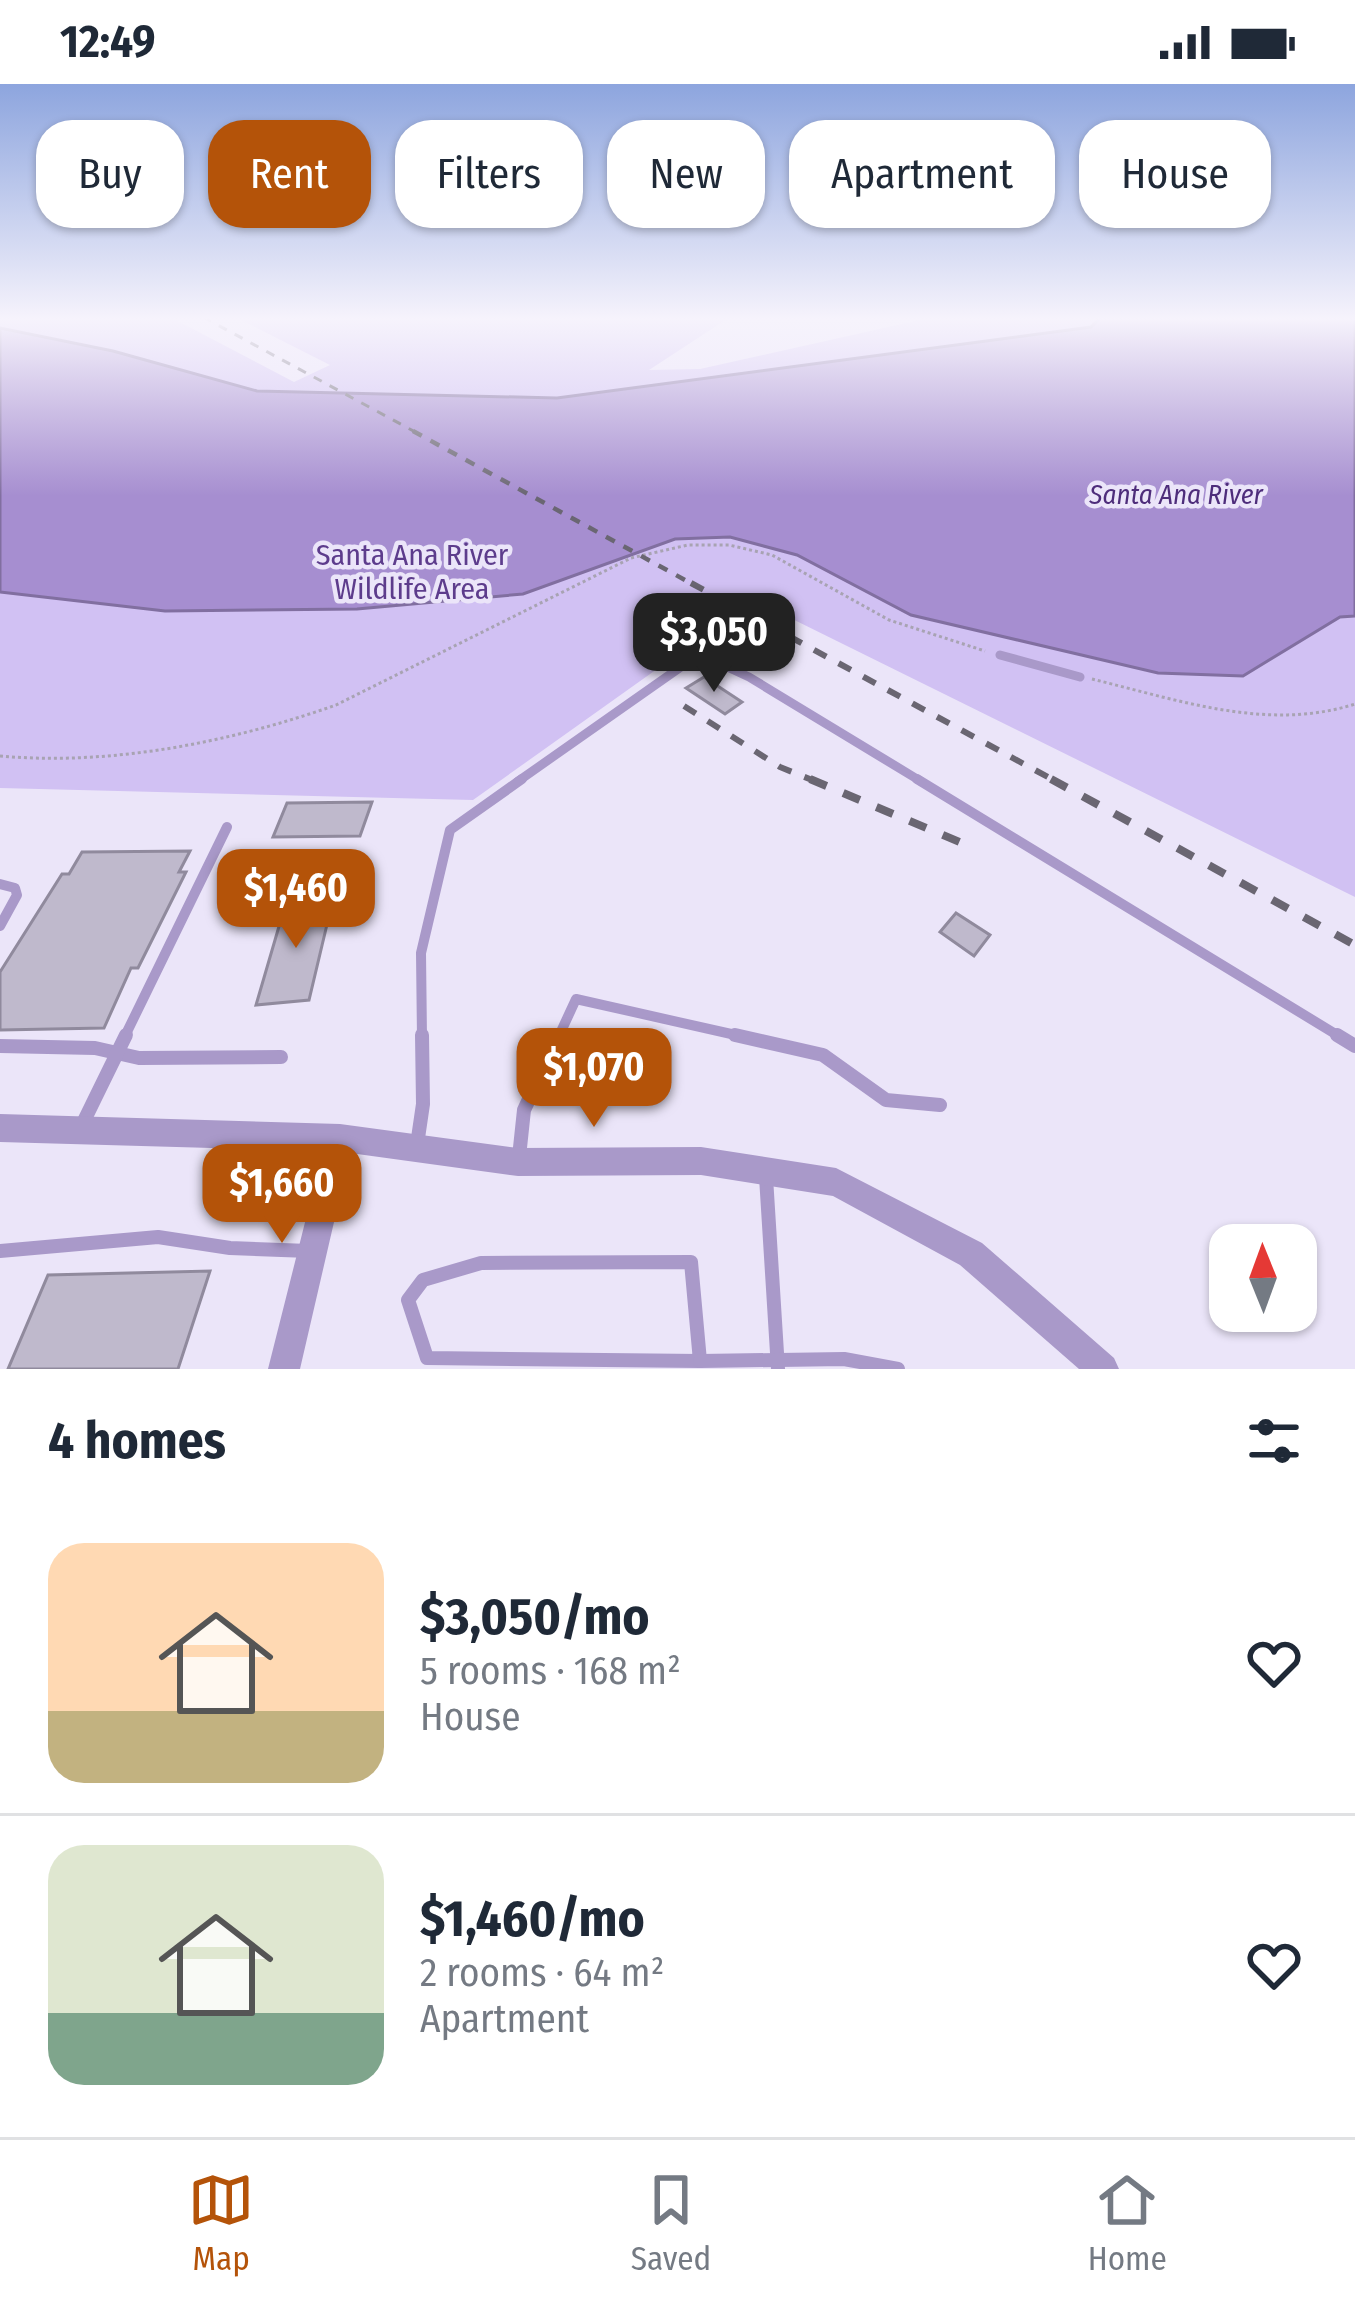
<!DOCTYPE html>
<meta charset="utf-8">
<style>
body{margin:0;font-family:"Fira Sans Condensed",sans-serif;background:#f6f6f7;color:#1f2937;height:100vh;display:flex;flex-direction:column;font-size:45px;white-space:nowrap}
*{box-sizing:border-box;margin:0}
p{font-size:39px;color:#747a83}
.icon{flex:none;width:66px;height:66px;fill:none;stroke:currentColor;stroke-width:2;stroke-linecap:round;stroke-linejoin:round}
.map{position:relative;height:1285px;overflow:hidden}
.side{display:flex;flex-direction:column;background:#fff;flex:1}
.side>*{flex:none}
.banner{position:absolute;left:36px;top:36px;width:1284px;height:108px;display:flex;gap:24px}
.needle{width:78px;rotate:359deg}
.controls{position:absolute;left:1209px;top:1140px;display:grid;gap:24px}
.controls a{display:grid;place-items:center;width:108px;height:108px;border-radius:24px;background:#fff;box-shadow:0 3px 9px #0004;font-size:60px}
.price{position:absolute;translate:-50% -102px;padding:0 27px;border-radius:24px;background:#b45309;color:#fff;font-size:39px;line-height:78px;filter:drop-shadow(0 3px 6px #0008)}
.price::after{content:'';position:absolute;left:50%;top:72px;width:36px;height:27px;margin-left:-18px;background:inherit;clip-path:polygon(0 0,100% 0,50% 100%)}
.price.active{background:#222;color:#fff}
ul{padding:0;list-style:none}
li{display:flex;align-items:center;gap:36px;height:300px;padding:0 48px}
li+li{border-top:3px solid #e0e1e3}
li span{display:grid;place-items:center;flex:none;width:336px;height:240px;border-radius:36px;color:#555}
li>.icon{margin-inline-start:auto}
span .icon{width:144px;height:144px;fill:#fffc;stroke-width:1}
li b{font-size:51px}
h2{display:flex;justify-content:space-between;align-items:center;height:144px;padding:0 48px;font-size:51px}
.tag{padding:0 42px;border-radius:36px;background:#fff;box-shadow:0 3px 9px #0004;font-size:42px;line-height:108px}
.tag.active{background:#b45309;color:#fff}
.status{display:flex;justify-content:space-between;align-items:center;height:84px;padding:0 60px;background:#fff;direction:ltr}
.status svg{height:33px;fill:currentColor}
.dock{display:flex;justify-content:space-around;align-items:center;height:168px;border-top:3px solid #e0e1e3;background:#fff;font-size:33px;color:#747a83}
.dock a{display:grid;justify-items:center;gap:6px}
.dock .active{color:#b45309}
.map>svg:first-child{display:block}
.green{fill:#d1c1f3}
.water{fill:#a68ed0;stroke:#816fa0;stroke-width:3}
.building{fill:#bfb9cc;stroke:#908a9d;stroke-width:3}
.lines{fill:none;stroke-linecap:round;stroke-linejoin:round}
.path{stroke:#a8a3b2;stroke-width:3;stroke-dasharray:3 3;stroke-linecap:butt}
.service-far2{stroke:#a999c9;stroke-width:9}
.service-far1{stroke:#a999c9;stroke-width:10}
.service{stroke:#a999c9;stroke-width:14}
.minor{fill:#a999c9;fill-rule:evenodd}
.rail-far3{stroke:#6a6672;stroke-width:3;stroke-dasharray:9 9;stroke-linecap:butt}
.rail-far2{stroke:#6a6672;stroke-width:4.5;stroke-dasharray:10 10;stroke-linecap:butt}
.rail-far1{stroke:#6a6672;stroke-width:6;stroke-dasharray:14 14;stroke-linecap:butt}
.rail{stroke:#6a6672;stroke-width:8;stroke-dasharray:18 18;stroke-linecap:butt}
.labels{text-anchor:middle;stroke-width:9;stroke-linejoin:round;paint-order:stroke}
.far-water-label{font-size:27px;font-style:italic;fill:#4e2d7b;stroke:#ebe5f9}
.park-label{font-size:30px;fill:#5d3c8c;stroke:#ebe5f9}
</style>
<div class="status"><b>12:49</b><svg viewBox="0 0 49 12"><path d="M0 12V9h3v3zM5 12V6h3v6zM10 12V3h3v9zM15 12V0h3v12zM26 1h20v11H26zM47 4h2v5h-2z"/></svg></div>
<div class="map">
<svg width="1355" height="1285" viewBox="0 0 1355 1285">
<rect width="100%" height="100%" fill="#ebe5f9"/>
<!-- green -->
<polygon class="green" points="0,233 170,233 294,298 330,281 235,233 730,233 649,286 700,285 915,237 919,233 1355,233 1355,813 754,516 473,716 0,704"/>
<!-- water -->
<polygon class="water" points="1101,233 1355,233 1355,532 1340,533 1243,592 1158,589 911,531 797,471 730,453 675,455 523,510 357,525 165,527 0,508 0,244 113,267 257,307 557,314 1091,243"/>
<!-- building -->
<g class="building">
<polygon points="704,593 742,618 725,630 686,604"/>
<polygon points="372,718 360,752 273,753 287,719"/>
<polygon points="190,767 179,788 186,788 138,884 131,884 104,944 0,946 0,888 62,790 69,790 82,768"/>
<polygon points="334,811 309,916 256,921 287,815"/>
<polygon points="956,829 990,851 974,872 940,848"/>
<polygon points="210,1187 178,1285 8,1285 48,1191"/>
</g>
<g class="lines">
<!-- path -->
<g class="path">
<path d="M1092,595C1178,616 1268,648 1355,620"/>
<path d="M0,672C112,682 231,658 336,621L631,474L688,461H729L772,471L889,536L985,567"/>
</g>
<!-- service-far2 -->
<g class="service-far2">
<polyline points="1000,571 1080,593"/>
<polyline points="517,698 685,580 706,573 749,593 922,698"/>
</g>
<!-- service-far1 -->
<g class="service-far1">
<polyline points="917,695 1342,954"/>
<polyline points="0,800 15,804 17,811 0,842"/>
<polyline points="124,954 227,743"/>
<polyline points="422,954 421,869 450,746 522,695"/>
<polyline points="558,954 576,915 749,954"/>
</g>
<!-- service -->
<g class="service">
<polyline points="735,951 823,971 886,1016 940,1021"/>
<polyline points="1337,951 1355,962"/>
<polyline points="0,962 95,964 139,974 281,973"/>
<polyline points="82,1041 126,951"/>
<polyline points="417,1061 423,1020 422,951"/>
<polyline points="519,1073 524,1026 559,951"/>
<polyline points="766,1093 778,1285"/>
<polyline points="0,1167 158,1153 230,1164 309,1167"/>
<polygon points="691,1178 700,1277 427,1274 408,1216 423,1196 481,1179"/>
<polyline points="700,1277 844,1275 898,1285"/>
</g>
<!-- minor -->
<polygon class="minor" points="0,1030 340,1040 518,1064 701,1063 836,1084 982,1159 1114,1274 1119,1285 1079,1285 960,1181 833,1112 701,1091 518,1092 350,1069 300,1285 268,1285 323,1067 0,1058"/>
<!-- rail-far3 -->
<polyline class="rail-far3" points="203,233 419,350"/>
<!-- rail-far2 -->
<polyline class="rail-far2" points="413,347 696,502"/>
<!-- rail-far1 -->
<g class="rail-far1">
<polyline points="691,499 1057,698"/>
<polyline points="684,622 780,683 817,698"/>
</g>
<!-- rail -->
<g class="rail">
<polyline points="810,695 969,762"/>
<polyline points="1051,695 1355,861"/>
</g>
</g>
<!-- sky -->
<linearGradient id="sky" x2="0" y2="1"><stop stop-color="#8da5de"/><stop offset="0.57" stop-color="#f6f3fc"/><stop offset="1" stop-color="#f6f3fc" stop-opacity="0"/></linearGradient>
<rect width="1355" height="412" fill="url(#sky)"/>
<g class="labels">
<!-- far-water labels -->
<g class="far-water-label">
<text x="1176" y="420">Santa Ana River</text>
</g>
<!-- park labels -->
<g class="park-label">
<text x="412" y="481">Santa Ana River<tspan x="412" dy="34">Wildlife Area</tspan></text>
</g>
</g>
</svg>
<div class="controls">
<a><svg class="needle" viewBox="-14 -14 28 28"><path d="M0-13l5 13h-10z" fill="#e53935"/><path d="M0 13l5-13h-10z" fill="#747a83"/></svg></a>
</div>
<b class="price active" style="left:714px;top:611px">$3,050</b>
<b class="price" style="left:296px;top:867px">$1,460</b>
<b class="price" style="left:594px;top:1046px">$1,070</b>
<b class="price" style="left:282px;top:1162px">$1,660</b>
<div class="banner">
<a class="tag">Buy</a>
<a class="tag active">Rent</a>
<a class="tag">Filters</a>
<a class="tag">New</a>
<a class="tag">Apartment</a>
<a class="tag">House</a>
</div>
</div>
<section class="side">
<h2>4 homes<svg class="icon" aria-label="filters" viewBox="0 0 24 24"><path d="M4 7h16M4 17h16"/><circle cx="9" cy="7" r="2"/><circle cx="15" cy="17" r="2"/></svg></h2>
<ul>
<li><span style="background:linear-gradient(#ffd9b3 70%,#c2b280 0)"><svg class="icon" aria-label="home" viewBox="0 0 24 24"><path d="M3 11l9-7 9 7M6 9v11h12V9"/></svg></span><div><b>$3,050/mo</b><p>5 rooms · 168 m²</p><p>House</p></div><svg class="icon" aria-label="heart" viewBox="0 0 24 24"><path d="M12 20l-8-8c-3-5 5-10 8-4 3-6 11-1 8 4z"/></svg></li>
<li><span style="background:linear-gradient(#dfe7d0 70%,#7fa58c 0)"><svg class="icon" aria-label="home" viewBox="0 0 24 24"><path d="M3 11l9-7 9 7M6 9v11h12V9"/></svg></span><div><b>$1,460/mo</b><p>2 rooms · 64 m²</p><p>Apartment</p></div><svg class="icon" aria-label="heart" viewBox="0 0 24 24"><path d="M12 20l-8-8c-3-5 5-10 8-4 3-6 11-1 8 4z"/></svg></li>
</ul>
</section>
<nav class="dock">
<a class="active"><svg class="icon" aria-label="map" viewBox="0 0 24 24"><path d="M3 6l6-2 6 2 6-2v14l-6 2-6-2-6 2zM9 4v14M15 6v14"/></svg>Map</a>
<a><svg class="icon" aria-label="saved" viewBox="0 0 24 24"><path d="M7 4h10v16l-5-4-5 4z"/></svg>Saved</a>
<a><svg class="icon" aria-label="home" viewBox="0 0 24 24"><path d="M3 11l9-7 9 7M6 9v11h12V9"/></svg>Home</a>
</nav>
